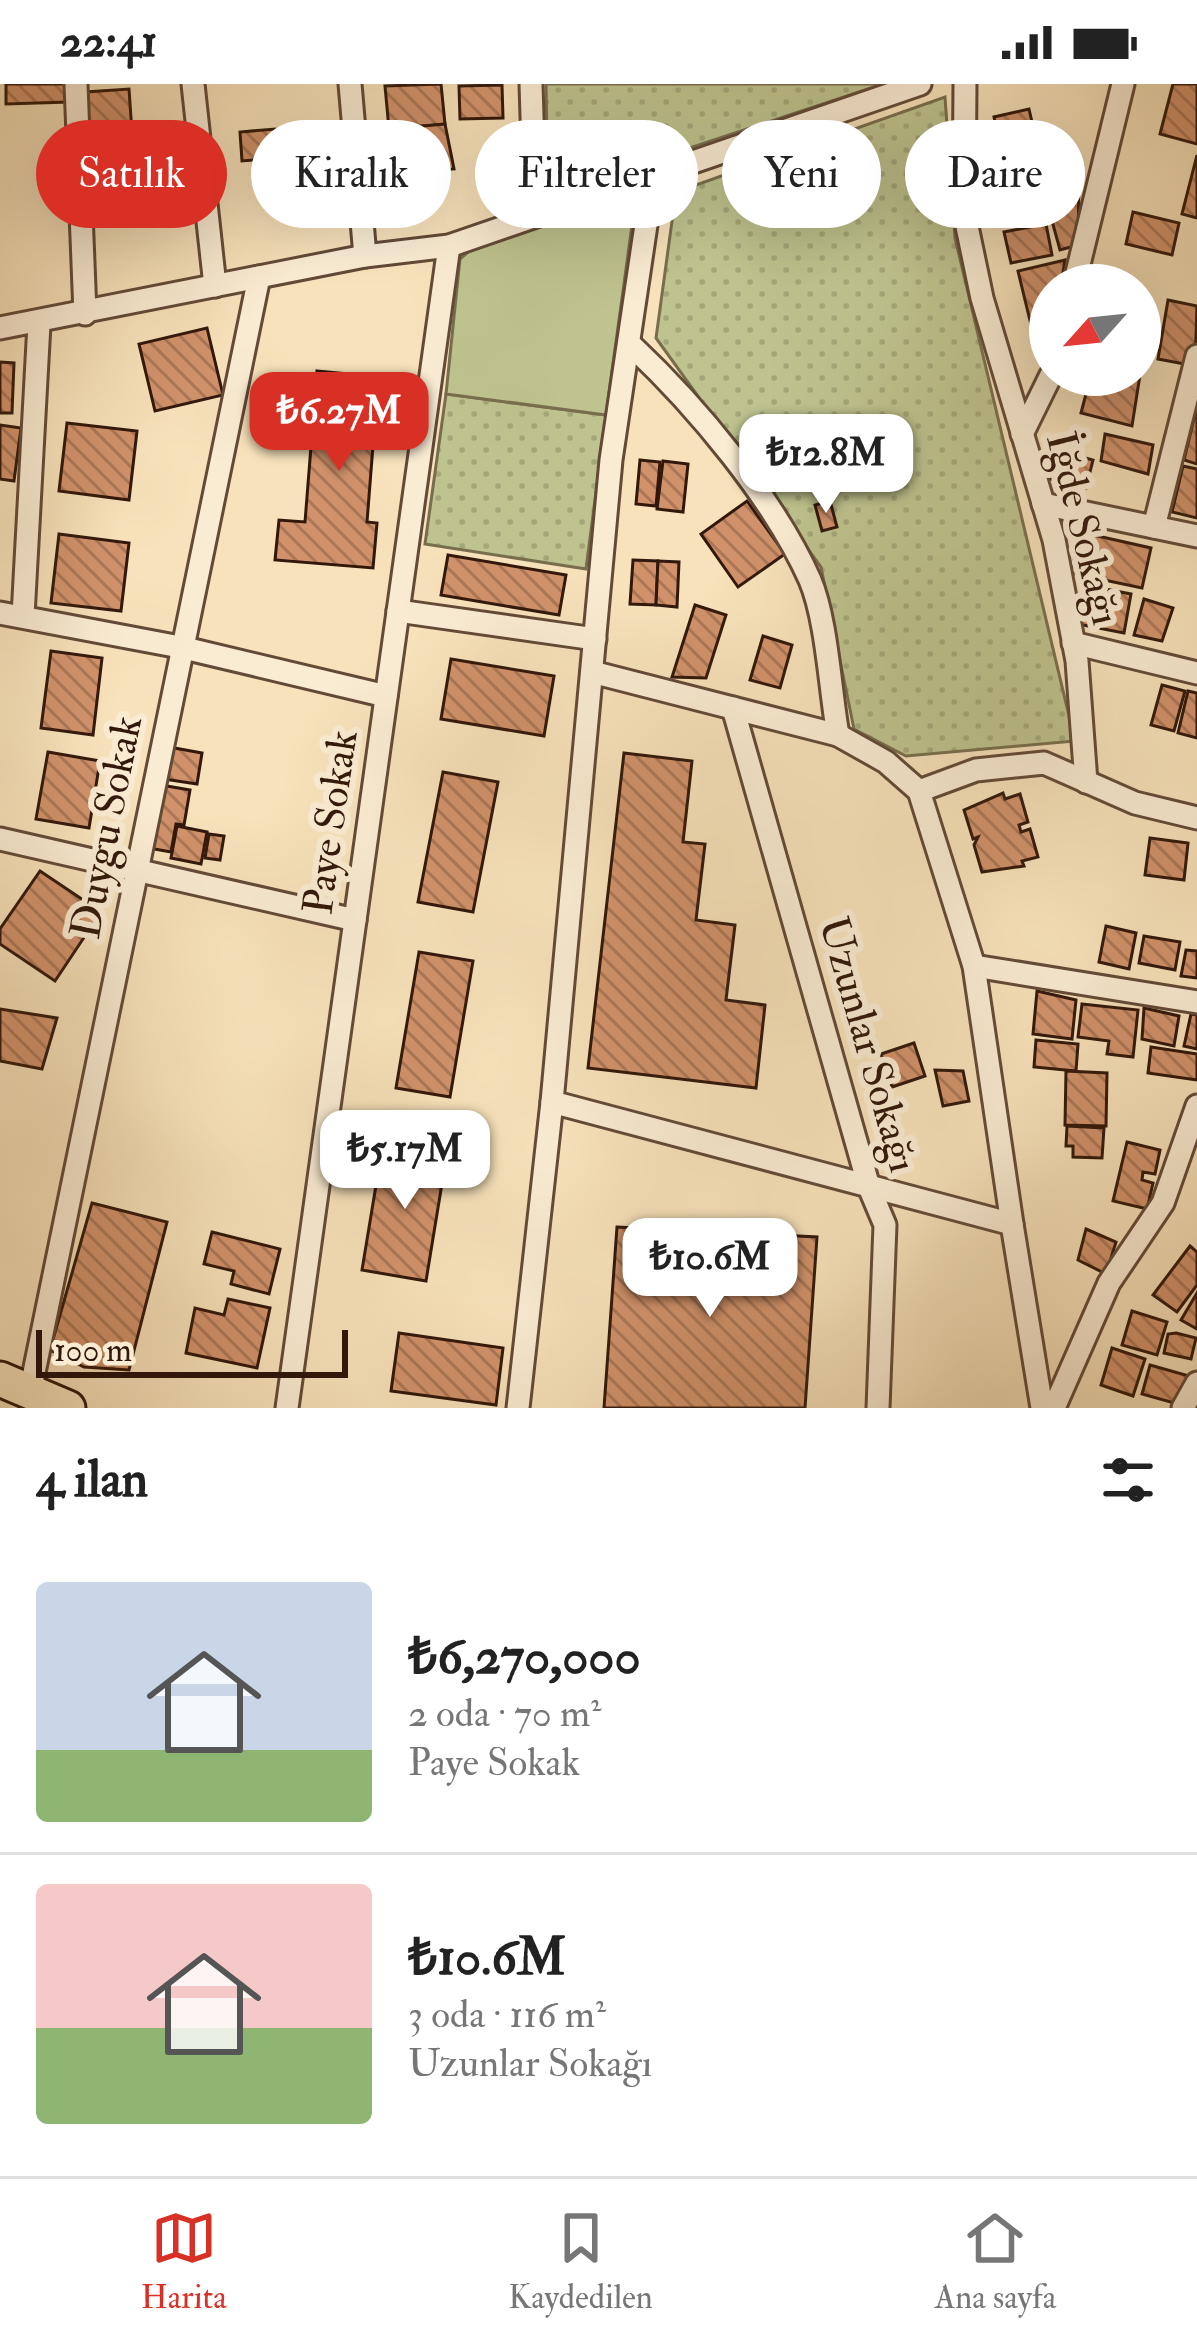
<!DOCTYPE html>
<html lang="tr">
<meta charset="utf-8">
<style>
body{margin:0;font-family:"IM FELL Double Pica",serif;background:#f6f6f6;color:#222;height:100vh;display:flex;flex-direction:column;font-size:45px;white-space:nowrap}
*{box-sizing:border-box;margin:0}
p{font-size:39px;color:#767676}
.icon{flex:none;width:66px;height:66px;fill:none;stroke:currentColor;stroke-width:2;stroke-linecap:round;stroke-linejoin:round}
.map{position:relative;height:1324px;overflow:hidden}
.details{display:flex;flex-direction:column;background:#fff;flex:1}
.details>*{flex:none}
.top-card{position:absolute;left:36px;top:36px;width:1125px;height:108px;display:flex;gap:24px}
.needle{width:78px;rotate:243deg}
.buttons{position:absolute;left:1029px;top:180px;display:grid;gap:24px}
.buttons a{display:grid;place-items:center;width:132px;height:132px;border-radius:50%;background:#fff;box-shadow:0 12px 48px #0002;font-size:60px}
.scale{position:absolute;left:36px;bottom:30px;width:312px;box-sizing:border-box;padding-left:12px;border:6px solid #32180b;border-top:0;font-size:33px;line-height:42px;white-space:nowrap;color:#32180b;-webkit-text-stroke:9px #faecd3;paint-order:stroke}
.price{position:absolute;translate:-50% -102px;padding:0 27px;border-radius:24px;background:#fff;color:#222;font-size:39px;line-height:78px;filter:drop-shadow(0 3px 6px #0008)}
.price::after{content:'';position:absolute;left:50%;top:72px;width:36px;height:27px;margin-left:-18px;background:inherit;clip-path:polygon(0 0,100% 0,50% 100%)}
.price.current{background:#d93025;color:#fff}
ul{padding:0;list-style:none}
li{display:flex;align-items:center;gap:36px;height:300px;padding:0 36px}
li+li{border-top:3px solid #e0e0e0}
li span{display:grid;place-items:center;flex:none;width:336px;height:240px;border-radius:12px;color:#555}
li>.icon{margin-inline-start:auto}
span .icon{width:144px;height:144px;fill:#fffc;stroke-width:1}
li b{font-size:51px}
h2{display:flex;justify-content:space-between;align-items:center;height:144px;padding:0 36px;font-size:51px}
.chip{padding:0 42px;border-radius:54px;background:#fff;box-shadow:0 12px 48px #0002;font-size:42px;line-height:108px}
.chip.current{background:#d93025;color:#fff}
.status{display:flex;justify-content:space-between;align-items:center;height:84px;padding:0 60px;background:#fff;direction:ltr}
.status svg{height:33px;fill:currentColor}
.menu{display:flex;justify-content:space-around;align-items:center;height:168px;border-top:3px solid #e0e0e0;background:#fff;font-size:33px;color:#767676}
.menu a{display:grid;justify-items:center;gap:6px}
.menu .current{color:#d93025}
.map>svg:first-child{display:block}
.grass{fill:url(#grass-dots);stroke:#786e4d;stroke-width:3}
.park{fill:#bec38f;stroke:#786e4d;stroke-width:3}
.building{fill:url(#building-back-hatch);stroke:#32180b;stroke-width:3}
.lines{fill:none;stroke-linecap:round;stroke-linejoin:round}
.minor-casing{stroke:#634a37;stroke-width:27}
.primary-casing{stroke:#32180b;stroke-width:39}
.minor{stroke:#faecd3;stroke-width:21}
.primary{stroke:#f7e2bb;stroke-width:33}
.labels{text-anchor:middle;stroke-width:12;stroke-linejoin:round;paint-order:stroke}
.street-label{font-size:42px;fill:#32180b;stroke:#faecd3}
</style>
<div class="status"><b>22:41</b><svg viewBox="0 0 49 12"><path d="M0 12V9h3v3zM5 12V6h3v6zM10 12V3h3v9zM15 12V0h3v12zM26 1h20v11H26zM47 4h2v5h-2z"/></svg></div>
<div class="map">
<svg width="1197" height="1324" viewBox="0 0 1197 1324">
<defs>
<pattern id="grass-dots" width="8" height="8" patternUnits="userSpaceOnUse" patternTransform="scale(3)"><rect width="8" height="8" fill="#bec38f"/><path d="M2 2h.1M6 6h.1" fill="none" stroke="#a4a77a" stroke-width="1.8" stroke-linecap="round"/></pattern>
<pattern id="building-back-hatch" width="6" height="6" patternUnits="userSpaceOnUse" patternTransform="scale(3)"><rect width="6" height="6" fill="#d1926b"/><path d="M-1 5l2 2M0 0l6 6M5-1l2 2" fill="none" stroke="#aa7656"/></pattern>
</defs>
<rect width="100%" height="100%" fill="#f7e2bb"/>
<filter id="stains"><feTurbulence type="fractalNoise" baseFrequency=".00167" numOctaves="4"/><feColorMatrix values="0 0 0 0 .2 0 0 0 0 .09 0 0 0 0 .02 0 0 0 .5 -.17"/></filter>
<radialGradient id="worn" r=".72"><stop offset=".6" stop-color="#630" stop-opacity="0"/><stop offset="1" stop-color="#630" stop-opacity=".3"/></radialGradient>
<!-- grass -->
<g class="grass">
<polygon points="546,0 883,0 548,111"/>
<polygon points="945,13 955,154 1075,657 906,672 854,645 821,483 656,254 676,108"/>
<polygon points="446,310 606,331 586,485 425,460"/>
</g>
<!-- park -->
<polygon class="park" points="612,123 632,141 606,331 446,310 460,175 481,157"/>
<!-- building -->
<g class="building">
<polygon points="6,0 69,0 69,18 6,20"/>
<polygon points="441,0 445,40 389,45 385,2"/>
<polygon points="1173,0 1197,0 1197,60 1160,50"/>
<polygon points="502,1 503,34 460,35 459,2"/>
<polygon points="129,5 133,63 89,66 86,8"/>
<polygon points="1029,25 1039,69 1004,77 994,33"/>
<polygon points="445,40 454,85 398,89 389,45"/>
<polygon points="275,45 277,74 242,77 240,48"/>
<polygon points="184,54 189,86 148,92 144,60"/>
<polygon points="1197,71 1197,134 1182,130"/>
<polygon points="188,93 192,123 151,128 147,98"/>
<polygon points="1079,95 1078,161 1060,166 1043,104"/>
<polygon points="136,96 139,122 97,126 94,100"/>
<polygon points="1133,128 1179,139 1172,171 1126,160"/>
<polygon points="1046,140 1052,171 1011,179 1004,148"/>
<polygon points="1065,176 1061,201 1050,201 1050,250 1034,253 1018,187"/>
<polygon points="1168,216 1197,222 1195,282 1158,275"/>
<polygon points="207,244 223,311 155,327 139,260"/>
<polygon points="0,278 14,279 12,329 0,329"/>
<polygon points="317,287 393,294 390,338 375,336 367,438 377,439 373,484 275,476 279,436 305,438"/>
<polygon points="1091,291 1140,291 1132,342 1081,329"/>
<polygon points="1197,322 1197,380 1184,376"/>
<polygon points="67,339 137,347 129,416 59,407"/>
<polygon points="0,341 21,344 14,397 0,395"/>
<polygon points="1105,350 1153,361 1148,390 1101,377"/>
<polygon points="1049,364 1093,376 1086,404 1042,393"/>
<polygon points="640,376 660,378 656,422 636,420"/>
<polygon points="663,377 688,380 683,428 657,425"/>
<polygon points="1183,382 1197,385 1197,434 1172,428"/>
<polygon points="747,417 785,470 738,503 701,450"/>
<polygon points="830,417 837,443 822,447 815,421"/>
<polygon points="1080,448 1151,464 1142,504 1071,489"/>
<polygon points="59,450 129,459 121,527 51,519"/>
<polygon points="448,471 566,491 559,531 441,511"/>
<polygon points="633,476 658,477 656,521 630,520"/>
<polygon points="658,477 679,478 677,523 656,521"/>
<polygon points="1085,501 1131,510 1124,549 1078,540"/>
<polygon points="1144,515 1173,524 1162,557 1134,551"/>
<polygon points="695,521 726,531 706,594 672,593"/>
<polygon points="763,552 792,561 780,604 750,596"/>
<polygon points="51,567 102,574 93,651 41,644"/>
<polygon points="451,575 554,592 544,652 441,635"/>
<polygon points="1162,601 1185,607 1174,647 1151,641"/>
<polygon points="1188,607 1197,609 1197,654 1178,649"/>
<polygon points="169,663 202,669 197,700 164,695"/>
<polygon points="48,668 100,677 89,744 36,735"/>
<polygon points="624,669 692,677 683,758 705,760 696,836 735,841 726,916 765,921 756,1004 588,984"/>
<polygon points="443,688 498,698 473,828 418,818"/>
<polygon points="161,701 190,706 184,741 176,740 171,768 149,764"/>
<polygon points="1003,709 1005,715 1020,710 1028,738 1019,741 1021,748 1030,745 1038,773 1022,777 1024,782 982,788 974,761 978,753 973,755 964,726"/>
<polygon points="177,742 207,748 201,780 171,774"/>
<polygon points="209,750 224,752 220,776 205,774"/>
<polygon points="1150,754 1188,759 1184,796 1145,791"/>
<polygon points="40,787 101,828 55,897 0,860 0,845"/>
<polygon points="1106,842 1136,849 1129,885 1099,878"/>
<polygon points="1144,852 1180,858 1175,886 1139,879"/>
<polygon points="1186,866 1197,867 1197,894 1181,892"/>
<polygon points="419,868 473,877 450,1013 396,1004"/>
<polygon points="1037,907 1076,916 1072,955 1033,950"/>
<polygon points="1082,920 1138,926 1133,973 1107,970 1109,957 1078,953"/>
<polygon points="1144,924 1179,932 1174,962 1142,955"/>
<polygon points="0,925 57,934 42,985 0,977"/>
<polygon points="1191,930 1197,931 1197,965 1184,962"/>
<polygon points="1036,956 1078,960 1076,987 1034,983"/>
<polygon points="914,959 925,992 892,1003 881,970"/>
<polygon points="1151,963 1197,970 1197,996 1148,989"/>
<polygon points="935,986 963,987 969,1017 943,1022"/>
<polygon points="1066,987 1107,989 1106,1042 1065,1041"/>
<polygon points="1067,1042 1104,1044 1102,1074 1073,1073 1073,1062 1066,1062"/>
<polygon points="1127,1058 1160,1066 1155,1090 1143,1088 1142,1096 1153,1099 1147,1125 1113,1117"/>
<polygon points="383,1059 447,1069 426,1197 362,1186"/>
<polygon points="92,1119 167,1138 129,1286 84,1283 50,1266"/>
<polygon points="617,1143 817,1153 805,1324 604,1324"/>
<polygon points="1086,1145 1116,1158 1106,1190 1078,1176"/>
<polygon points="212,1148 280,1165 269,1210 231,1200 234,1187 204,1180"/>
<polygon points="1190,1162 1197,1168 1197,1201 1177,1228 1153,1211"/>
<polygon points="1197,1209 1197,1245 1181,1236"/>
<polygon points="228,1215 270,1224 257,1284 186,1269 195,1224 224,1231"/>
<polygon points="1132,1227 1167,1238 1157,1271 1122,1261"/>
<polygon points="399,1249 503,1264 496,1321 391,1307"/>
<polygon points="1176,1249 1196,1254 1191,1275 1164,1269 1168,1250"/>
<polygon points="1112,1264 1145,1275 1133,1312 1101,1301"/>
<polygon points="1150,1281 1189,1292 1181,1321 1142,1310"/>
</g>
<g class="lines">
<!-- minor casing -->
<g class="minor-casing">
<g id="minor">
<polyline points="76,0 85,230"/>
<polyline points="193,0 215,202"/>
<polyline points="350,0 365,172"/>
<polyline points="531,0 535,129"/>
<polyline points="965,0 964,128 982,214 1054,456 1077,577 1086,698"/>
<polyline points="653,94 611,376 552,1018 1012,1140 974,882 919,707 886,678 838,651"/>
<polyline points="1074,201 1123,0"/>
<polyline points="0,244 365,172 449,162 920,0"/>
<polyline points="1022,350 1051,291"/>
<polyline points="1043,420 1197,452"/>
<polyline points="1154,443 1197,272"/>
<polyline points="398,527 595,555"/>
<polyline points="0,529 180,563 386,612"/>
<polyline points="23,532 39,240"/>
<polyline points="1073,559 1197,589"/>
<path d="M592,588L838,651C830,606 827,536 810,496C774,415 696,322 632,262"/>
<polyline points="733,624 869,1103 885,1141 878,1324"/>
<polyline points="919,707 976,686 1044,679 1135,719 1197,734"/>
<polyline points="0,755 355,836"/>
<polyline points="974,882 1197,918"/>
<polyline points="1012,1140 1042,1324"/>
<polyline points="30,1308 259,193"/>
<polyline points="287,1324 449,162"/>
<polyline points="518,1324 552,1018"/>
<polyline points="1054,1324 1109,1199 1163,1119 1197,1022"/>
<polyline points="1183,1324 1197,1299"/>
</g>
</g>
<!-- primary casing -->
<g class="primary-casing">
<polyline id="primary" points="0,1295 68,1324"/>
</g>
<!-- minor -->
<use href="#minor" class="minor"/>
<!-- primary -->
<use href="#primary" class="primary"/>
</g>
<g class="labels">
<!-- street labels -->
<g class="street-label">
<text transform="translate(1085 444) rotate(76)" y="15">İğde Sokağı</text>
<text transform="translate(329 738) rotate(-82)" y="15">Paye Sokak</text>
<text transform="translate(105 743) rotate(-79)" y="15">Duygu Sokak</text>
<text transform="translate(870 960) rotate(74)" y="15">Uzunlar Sokağı</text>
</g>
</g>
<rect width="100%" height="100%" filter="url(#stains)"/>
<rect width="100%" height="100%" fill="url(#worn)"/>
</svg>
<div class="buttons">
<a><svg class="needle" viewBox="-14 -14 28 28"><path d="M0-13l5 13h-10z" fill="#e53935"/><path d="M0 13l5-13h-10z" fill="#767676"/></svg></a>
</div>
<div class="scale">100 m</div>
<b class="price current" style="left:339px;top:390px">₺6.27M</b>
<b class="price" style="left:826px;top:432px">₺12.8M</b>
<b class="price" style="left:405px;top:1128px">₺5.17M</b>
<b class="price" style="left:710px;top:1236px">₺10.6M</b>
<div class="top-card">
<a class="chip current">Satılık</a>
<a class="chip">Kiralık</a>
<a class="chip">Filtreler</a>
<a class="chip">Yeni</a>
<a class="chip">Daire</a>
</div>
</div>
<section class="details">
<h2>4 ilan<svg class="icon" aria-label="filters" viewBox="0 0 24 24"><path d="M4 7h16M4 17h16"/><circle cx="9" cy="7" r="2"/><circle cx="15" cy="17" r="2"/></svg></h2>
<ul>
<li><span style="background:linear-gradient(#c9d6e8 70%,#8fb573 0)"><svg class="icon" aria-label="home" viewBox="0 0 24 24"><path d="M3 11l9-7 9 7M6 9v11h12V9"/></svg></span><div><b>₺6,270,000</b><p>2 oda · 70 m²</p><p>Paye Sokak</p></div></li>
<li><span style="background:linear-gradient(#f6c9c9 60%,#8fb573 0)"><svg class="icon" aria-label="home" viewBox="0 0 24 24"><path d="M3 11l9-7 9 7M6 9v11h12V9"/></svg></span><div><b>₺10.6M</b><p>3 oda · 116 m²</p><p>Uzunlar Sokağı</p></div></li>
</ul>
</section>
<nav class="menu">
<a class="current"><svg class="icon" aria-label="map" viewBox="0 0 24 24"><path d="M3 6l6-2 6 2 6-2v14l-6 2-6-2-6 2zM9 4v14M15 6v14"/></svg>Harita</a>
<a><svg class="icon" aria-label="saved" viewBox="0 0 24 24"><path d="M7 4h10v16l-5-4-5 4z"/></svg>Kaydedilen</a>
<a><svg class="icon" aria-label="home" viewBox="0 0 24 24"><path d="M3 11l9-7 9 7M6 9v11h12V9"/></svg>Ana sayfa</a>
</nav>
